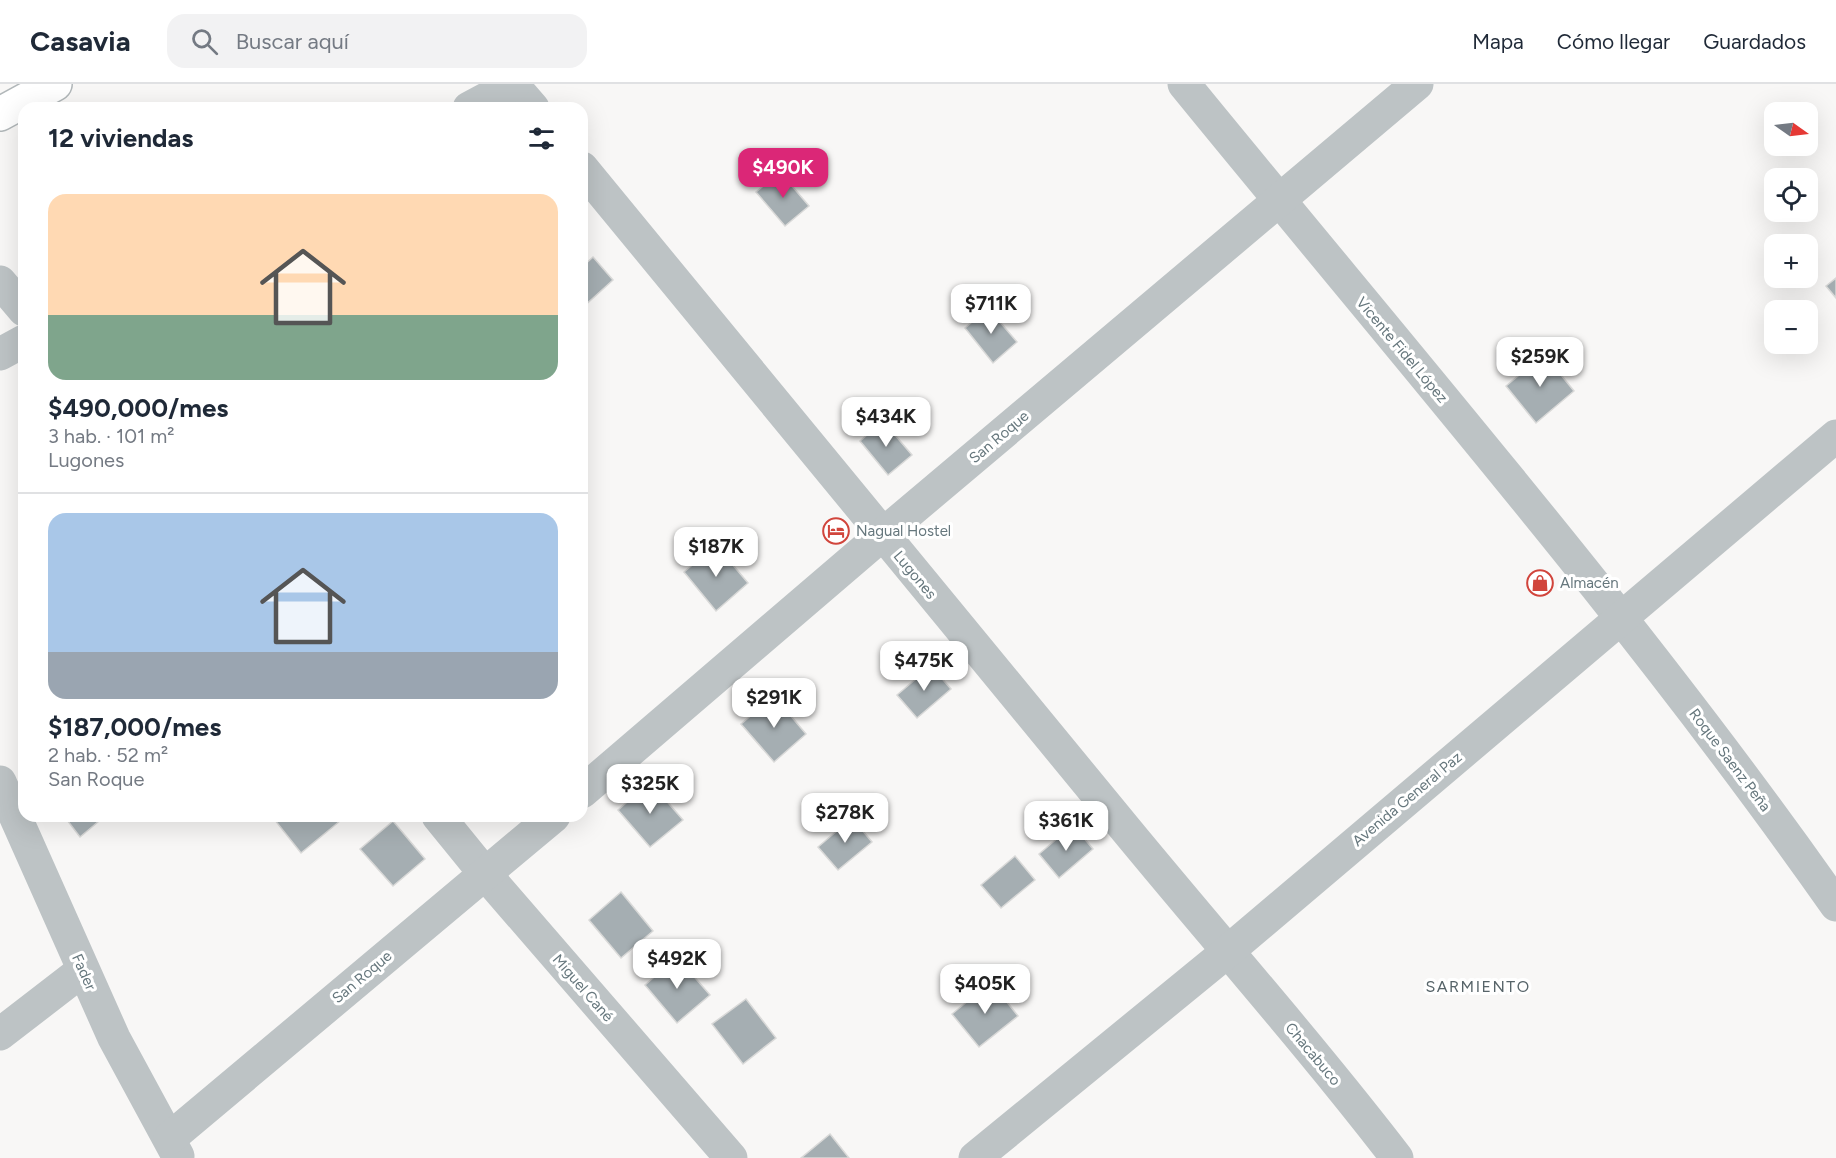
<!DOCTYPE html>
<html lang="es">
<meta charset="utf-8">
<style>
body{margin:0;font-family:Figtree,sans-serif;background:#f2f2f3;color:#1f2937;height:100vh;display:flex;flex-direction:column;font-size:22px;white-space:nowrap}
*{box-sizing:border-box;margin:0}
p{font-size:20px;color:#747a83}
.icon{flex:none;width:33px;height:33px;fill:none;stroke:currentColor;stroke-width:2;stroke-linecap:round;stroke-linejoin:round}
.map{position:relative;flex:1;overflow:hidden}
.side{position:absolute;left:18px;top:18px;width:570px;height:720px;display:flex;flex-direction:column;background:#fff;border-radius:18px;box-shadow:0 6px 24px #0002}
.side>*{flex:none}
.needle{width:39px;rotate:104deg}
.buttons{position:absolute;left:1764px;top:18px;display:grid;gap:12px}
.buttons a{display:grid;place-items:center;width:54px;height:54px;border-radius:12px;background:#fff;box-shadow:0 6px 24px #0002;font-size:30px}
.price{position:absolute;translate:-50% -51px;padding:0 14px;border-radius:12px;background:#fff;color:#222;font-size:20px;line-height:39px;filter:drop-shadow(0 2px 3px #0008)}
.price::after{content:'';position:absolute;left:50%;top:36px;width:18px;height:14px;margin-left:-9px;background:inherit;clip-path:polygon(0 0,100% 0,50% 100%)}
.price.active{background:#db2777;color:#fff}
ul{padding:0;list-style:none}
li{display:grid;align-content:center;gap:12px;height:318px;padding:0 30px}
li+li{border-top:2px solid #e0e1e3}
li span{display:grid;place-items:center;height:186px;border-radius:18px;color:#555}
li>.icon{margin-inline-start:auto}
span .icon{width:108px;height:108px;fill:#fffc;stroke-width:1}
li b{font-size:26px}
h2{display:flex;justify-content:space-between;align-items:center;height:72px;padding:0 30px;font-size:26px}
header{display:flex;align-items:center;gap:36px;box-sizing:border-box;height:84px;padding:0 30px;background:#fff;border-bottom:2px solid #e0e1e3}
header strong{font-size:28px}
nav{display:flex;gap:33px;margin-inline-start:auto;font-size:21px}
.search{width:420px;height:54px;background:#f2f2f3;display:flex;align-items:center;gap:15px;box-sizing:border-box;padding:0 21px;border-radius:18px;color:#747a83;font-size:22px}
.map>svg:first-child{display:block}
.building{fill:#a5aeb2;stroke:#d9d9d8;stroke-width:1.5}
.lines{fill:none;stroke-linecap:round;stroke-linejoin:round}
.major-casing{stroke:#b1b7b9;stroke-width:36}
.minor{stroke:#bdc3c5;stroke-width:33}
.major{stroke:#fff;stroke-width:33}
.labels{text-anchor:middle;stroke-width:6;stroke-linejoin:round;paint-order:stroke}
.street-label{font-size:15px;fill:#66777d;stroke:#fff}
.poi-label{font-size:15px;fill:#66777d;stroke:#fff;text-anchor:start}
.neighbourhood-label{font-size:16px;letter-spacing:1.5px;fill:#576469;stroke:#fff}
</style>
<header>
<strong>Casavia</strong>
<div class="search"><svg class="icon" aria-label="search" viewBox="0 0 24 24"><circle cx="10" cy="10" r="6"/><path d="M15 15l6 6"/></svg>Buscar aquí</div>
<nav><a>Mapa</a><a>Cómo llegar</a><a>Guardados</a></nav>
</header>
<div class="map">
<svg width="1836" height="1074" viewBox="0 0 1836 1074">
<rect width="100%" height="100%" fill="#f8f7f6"/>
<!-- building -->
<g class="building">
<polygon points="780,88 809,122 785,142 756,108"/>
<polygon points="593,173 613,196 582,224 582,183"/>
<polygon points="1836,194 1836,214 1826,202"/>
<polygon points="988,224 1017,258 993,279 965,244"/>
<polygon points="1544,270 1574,307 1536,339 1506,302"/>
<polygon points="883,337 912,371 888,391 860,357"/>
<polygon points="716,461 748,499 716,527 684,488"/>
<polygon points="931,582 951,605 917,634 897,611"/>
<polygon points="774,612 806,650 774,678 741,640"/>
<polygon points="650,698 683,736 650,763 618,726"/>
<polygon points="64,732 105,732 80,753"/>
<polygon points="278,732 336,732 340,737 301,769 274,735"/>
<polygon points="852,734 872,758 838,786 818,763"/>
<polygon points="393,737 425,775 393,802 360,765"/>
<polygon points="1073,741 1093,765 1059,794 1039,770"/>
<polygon points="1015,772 1035,796 1001,824 981,801"/>
<polygon points="621,808 653,847 621,874 589,836"/>
<polygon points="677,873 710,911 677,939 645,901"/>
<polygon points="991,898 1018,932 979,963 952,930"/>
<polygon points="746,915 776,954 743,980 712,940"/>
<polygon points="830,1050 849,1074 801,1074"/>
</g>
<g class="lines">
<!-- major casing -->
<g class="major-casing">
<polyline id="major" points="0,30 55,0"/>
</g>
<!-- minor -->
<g class="minor">
<path d="M1184,0C1405,271 1635,535 1836,821"/>
<polyline points="513,1 533,24"/>
<polyline points="469,24 514,0"/>
<path d="M582,84C759,300 936,516 1114,731C1208,846 1307,957 1397,1074"/>
<polyline points="0,198 24,226"/>
<polyline points="0,270 24,257"/>
<polyline points="0,698 114,954 178,1072"/>
<polyline points="582,708 882,451 1417,0"/>
<polyline points="438,732 486,791 731,1074"/>
<polyline points="0,950 83,886"/>
<polyline points="170,1054 554,732"/>
<polyline points="975,1074 1227,868 1836,352"/>
</g>
<!-- major -->
<use href="#major" class="major"/>
</g>
<!-- icons -->
<defs>
<g id="hotel-ring" transform="scale(1.35)"><circle r="9.5" fill="#fff" stroke="#d1453c" stroke-width="1.5"/><path d="M-6-4.5h1.5V1H6V5H4.5V3h-9V5H-6ZM-4 0a1.8 1.8 0 1 1 3.6 0ZM.5 0V-2.5h3Q6-2.5 6 0Z" fill="#d1453c"/></g>
<g id="shop-ring" transform="scale(1.35)"><circle r="9.5" fill="#fff" stroke="#d1453c" stroke-width="1.5"/><path d="M-5-2.5h2.3a2.7 3.5 0 0 1 5.4 0H5L5.5 6h-11ZM-1.5-2.5h3a1.5 2.3 0 0 0-3 0Z" fill="#d1453c"/></g>
</defs>
<g fill-rule="evenodd">
<use href="#hotel-ring" x="836" y="447"/>
<use href="#shop-ring" x="1540" y="499"/>
</g>
<g class="labels">
<!-- street labels -->
<g class="street-label">
<text transform="translate(1402 266) rotate(50)" y="5">Vicente Fidel López</text>
<text transform="translate(999 353) rotate(-40)" y="5">San Roque</text>
<text transform="translate(915 491) rotate(50)" y="5">Lugones</text>
<text transform="translate(1730 676) rotate(53)" y="5">Roque Saenz Peña</text>
<text transform="translate(1407 715) rotate(-40)" y="5">Avenida General Paz</text>
<text transform="translate(84 888) rotate(66)" y="5">Fader</text>
<text transform="translate(362 893) rotate(-40)" y="5">San Roque</text>
<text transform="translate(583 904) rotate(49)" y="5">Miguel Cané</text>
<text transform="translate(1313 970) rotate(50)" y="5">Chacabuco</text>
</g>
<!-- poi labels -->
<g class="poi-label">
<text x="856" y="452">Nagual Hostel</text>
<text x="1560" y="504">Almacén</text>
</g>
<!-- neighbourhood labels -->
<g class="neighbourhood-label">
<text x="1478" y="908">SARMIENTO</text>
</g>
</g>
</svg>
<div class="buttons">
<a><svg class="needle" viewBox="-14 -14 28 28"><path d="M0-13l5 13h-10z" fill="#e53935"/><path d="M0 13l5-13h-10z" fill="#747a83"/></svg></a>
<a><svg class="icon" aria-label="locate" viewBox="0 0 24 24"><circle cx="12" cy="12" r="6"/><path d="M12 2v4M12 18v4M2 12h4M18 12h4"/></svg></a>
<a>+</a>
<a>−</a>
</div>
<b class="price active" style="left:783px;top:115px">$490K</b>
<b class="price" style="left:991px;top:251px">$711K</b>
<b class="price" style="left:1540px;top:304px">$259K</b>
<b class="price" style="left:886px;top:364px">$434K</b>
<b class="price" style="left:716px;top:494px">$187K</b>
<b class="price" style="left:924px;top:608px">$475K</b>
<b class="price" style="left:774px;top:645px">$291K</b>
<b class="price" style="left:650px;top:731px">$325K</b>
<b class="price" style="left:845px;top:760px">$278K</b>
<b class="price" style="left:1066px;top:768px">$361K</b>
<b class="price" style="left:677px;top:906px">$492K</b>
<b class="price" style="left:985px;top:931px">$405K</b>
<section class="side">
<h2>12 viviendas<svg class="icon" aria-label="filters" viewBox="0 0 24 24"><path d="M4 7h16M4 17h16"/><circle cx="9" cy="7" r="2"/><circle cx="15" cy="17" r="2"/></svg></h2>
<ul>
<li><span style="background:linear-gradient(#ffd9b3 65%,#7fa58c 0)"><svg class="icon" aria-label="home" viewBox="0 0 24 24"><path d="M3 11l9-7 9 7M6 9v11h12V9"/></svg></span><div><b>$490,000/mes</b><p>3 hab. · 101 m²</p><p>Lugones</p></div></li>
<li><span style="background:linear-gradient(#a9c7e8 75%,#9aa5b1 0)"><svg class="icon" aria-label="home" viewBox="0 0 24 24"><path d="M3 11l9-7 9 7M6 9v11h12V9"/></svg></span><div><b>$187,000/mes</b><p>2 hab. · 52 m²</p><p>San Roque</p></div></li>
</ul>
</section>
</div>
